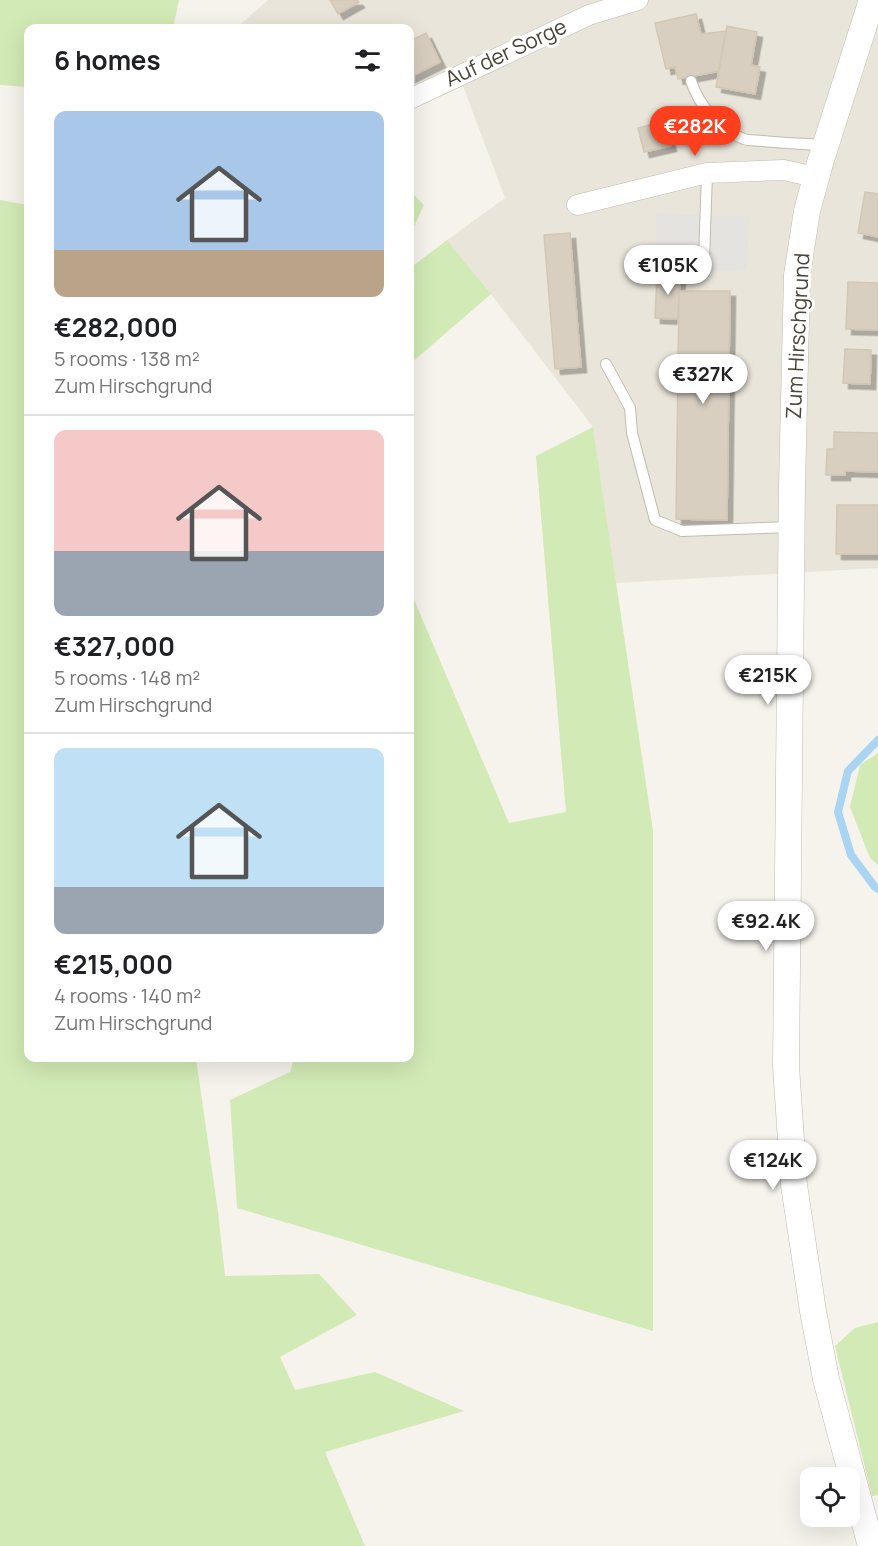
<!DOCTYPE html>
<meta charset="utf-8">
<style>
body{margin:0;font-family:Manrope,sans-serif;background:#f6f6f6;color:#202124;height:100vh;display:flex;flex-direction:column;font-size:22px;white-space:nowrap}
*{box-sizing:border-box;margin:0}
p{font-size:20px;color:#757577}
.icon{flex:none;width:33px;height:33px;fill:none;stroke:currentColor;stroke-width:2;stroke-linecap:round;stroke-linejoin:round}
.map{position:relative;flex:1;overflow:hidden}
.drawer{position:absolute;left:24px;top:24px;width:390px;height:1038px;display:flex;flex-direction:column;background:#fff;border-radius:12px;box-shadow:0 6px 24px #0002}
.drawer>*{flex:none}
.tools{position:absolute;left:800px;top:1467px;display:grid;gap:12px}
.tools a{display:grid;place-items:center;width:60px;height:60px;border-radius:12px;background:#fff;box-shadow:0 6px 24px #0002;font-size:30px}
.price{position:absolute;translate:-50% -51px;padding:0 14px;border-radius:21px;background:#fff;color:#222;font-size:20px;line-height:39px;filter:drop-shadow(0 2px 3px #0008)}
.price::after{content:'';position:absolute;left:50%;top:36px;width:18px;height:14px;margin-left:-9px;background:inherit;clip-path:polygon(0 0,100% 0,50% 100%)}
.price.current{background:#fc3f1d;color:#fff}
ul{padding:0;list-style:none}
li{display:grid;align-content:center;gap:12px;height:318px;padding:0 30px}
li+li{border-top:2px solid #e0e0e0}
li span{display:grid;place-items:center;height:186px;border-radius:12px;color:#555}
li>.icon{margin-inline-start:auto}
span .icon{width:108px;height:108px;fill:#fffc;stroke-width:1}
li b{font-size:26px}
h2{display:flex;justify-content:space-between;align-items:center;height:72px;padding:0 30px;font-size:26px}
.map>svg:first-child{display:block}
.residential{fill:#eae5da}
.green{fill:#d2eab5}
.parking{fill:#e5e3e0}
.lines{fill:none;stroke-linecap:round;stroke-linejoin:round}
.stream{stroke:#a9d4f2;stroke-width:8}
.building{fill:#d8cfc1;stroke:#d3c7b4;stroke-width:1.5;filter:url(#shadow)}
.service-casing{stroke:#c2bbae;stroke-width:12}
.minor-casing{stroke:#c2bbae;stroke-width:21}
.tertiary-casing{stroke:#c2bbae;stroke-width:27}
.service{stroke:#fff;stroke-width:10}
.minor{stroke:#fff;stroke-width:20}
.tertiary{stroke:#fff;stroke-width:26}
.labels{text-anchor:middle;stroke-width:6;stroke-linejoin:round;paint-order:stroke}
.street-label{font-size:21px;fill:#4b4439;stroke:#fff}
</style>
<div class="map">
<svg width="878" height="1546" viewBox="0 0 878 1546">
<defs>
<filter id="shadow"><feDropShadow dx="5.5" dy="5.5" stdDeviation="0" flood-color="#0004"/></filter>
</defs>
<rect width="100%" height="100%" fill="#f6f3ec"/>
<!-- residential -->
<polygon class="residential" points="268,0 878,0 878,568 616,583 593,427 491,294 447,240 505,198 457,70 410,90 410,28 236,28"/>
<!-- green -->
<g class="green">
<polygon points="0,0 179,0 173,28 28,28 28,87 0,85"/>
<polygon points="410,191 424,205 410,235"/>
<polygon points="0,200 28,205 28,1058 196,1058 218,1212 225,1276 319,1274 357,1315 280,1357 295,1390 375,1372 464,1411 325,1452 365,1546 0,1546"/>
<polygon points="447,240 491,294 410,364 410,268"/>
<polygon points="593,427 653,831 653,1331 237,1208 230,1100 290,1072 294,1058 410,1058 410,590 509,823 566,812 536,456"/>
<polygon points="878,753 878,865 870,858 850,807 860,765"/>
<polygon points="878,1322 878,1495 872,1496 835,1346 855,1328"/>
</g>
<!-- parking -->
<polygon class="parking" points="656,213 749,217 747,269 680,275 657,274"/>
<g class="lines">
<!-- stream -->
<polyline class="stream" points="878,740 848,771 838,812 851,855 875,887 878,889"/>
</g>
<!-- building -->
<g class="building">
<polygon points="330,0 357,0 359,2 338,14"/>
<polygon points="696,14 701,34 726,31 719,71 678,79 675,67 666,69 655,23"/>
<polygon points="727,26 757,32 751,65 760,67 755,94 716,87"/>
<polygon points="426,33 440,62 410,77 410,41"/>
<polygon points="665,121 671,146 644,152 638,128"/>
<polygon points="865,192 878,194 878,237 858,233"/>
<polygon points="570,233 581,367 555,369 544,235"/>
<polygon points="657,274 680,275 678,319 655,318"/>
<polygon points="848,282 878,283 878,330 846,329"/>
<polygon points="679,291 730,291 727,520 676,519"/>
<polygon points="845,349 871,350 870,384 843,383"/>
<polygon points="834,432 878,433 878,472 845,471 845,475 826,475 827,449 834,449"/>
<polygon points="837,505 878,505 878,554 836,554"/>
</g>
<g class="lines">
<!-- service casing -->
<g class="service-casing">
<g id="service">
<path d="M691,81C699,105 719,130 744,139C749,141 757,140 763,141C783,143 804,144 824,145"/>
<polyline points="704,260 707,173"/>
<polyline points="606,364 630,408 632,433 655,520 682,531 792,527"/>
</g>
</g>
<!-- minor casing -->
<g class="minor-casing">
<g id="minor">
<polyline points="410,99 589,15 638,0"/>
<polyline points="577,205 707,173 784,170 815,177"/>
</g>
</g>
<!-- tertiary casing -->
<g class="tertiary-casing">
<polyline id="tertiary" points="871,1546 826,1379 813,1311 794,1185 786,1066 792,486 797,275 807,211 820,163 872,0"/>
</g>
<!-- service -->
<use href="#service" class="service"/>
<!-- minor -->
<use href="#minor" class="minor"/>
<!-- tertiary -->
<use href="#tertiary" class="tertiary"/>
</g>
<g class="labels">
<!-- street labels -->
<g class="street-label">
<text transform="translate(506 53) rotate(-25)" y="7">Auf der Sorge</text>
<text transform="translate(798 336) rotate(-87)" y="7">Zum Hirschgrund</text>
</g>
</g>
</svg>
<div class="tools">
<a><svg class="icon" aria-label="locate" viewBox="0 0 24 24"><circle cx="12" cy="12" r="6"/><path d="M12 2v4M12 18v4M2 12h4M18 12h4"/></svg></a>
</div>
<b class="price current" style="left:695px;top:157px">€282K</b>
<b class="price" style="left:668px;top:296px">€105K</b>
<b class="price" style="left:703px;top:405px">€327K</b>
<b class="price" style="left:768px;top:706px">€215K</b>
<b class="price" style="left:766px;top:952px">€92.4K</b>
<b class="price" style="left:773px;top:1191px">€124K</b>
<section class="drawer">
<h2>6 homes<svg class="icon" aria-label="filters" viewBox="0 0 24 24"><path d="M4 7h16M4 17h16"/><circle cx="9" cy="7" r="2"/><circle cx="15" cy="17" r="2"/></svg></h2>
<ul>
<li><span style="background:linear-gradient(#a9c7e8 75%,#b9a48a 0)"><svg class="icon" aria-label="home" viewBox="0 0 24 24"><path d="M3 11l9-7 9 7M6 9v11h12V9"/></svg></span><div><b>€282,000</b><p>5 rooms · 138 m²</p><p>Zum Hirschgrund</p></div></li>
<li><span style="background:linear-gradient(#f6c9c9 65%,#9aa5b1 0)"><svg class="icon" aria-label="home" viewBox="0 0 24 24"><path d="M3 11l9-7 9 7M6 9v11h12V9"/></svg></span><div><b>€327,000</b><p>5 rooms · 148 m²</p><p>Zum Hirschgrund</p></div></li>
<li><span style="background:linear-gradient(#bfe0f5 75%,#9aa5b1 0)"><svg class="icon" aria-label="home" viewBox="0 0 24 24"><path d="M3 11l9-7 9 7M6 9v11h12V9"/></svg></span><div><b>€215,000</b><p>4 rooms · 140 m²</p><p>Zum Hirschgrund</p></div></li>
</ul>
</section>
</div>
